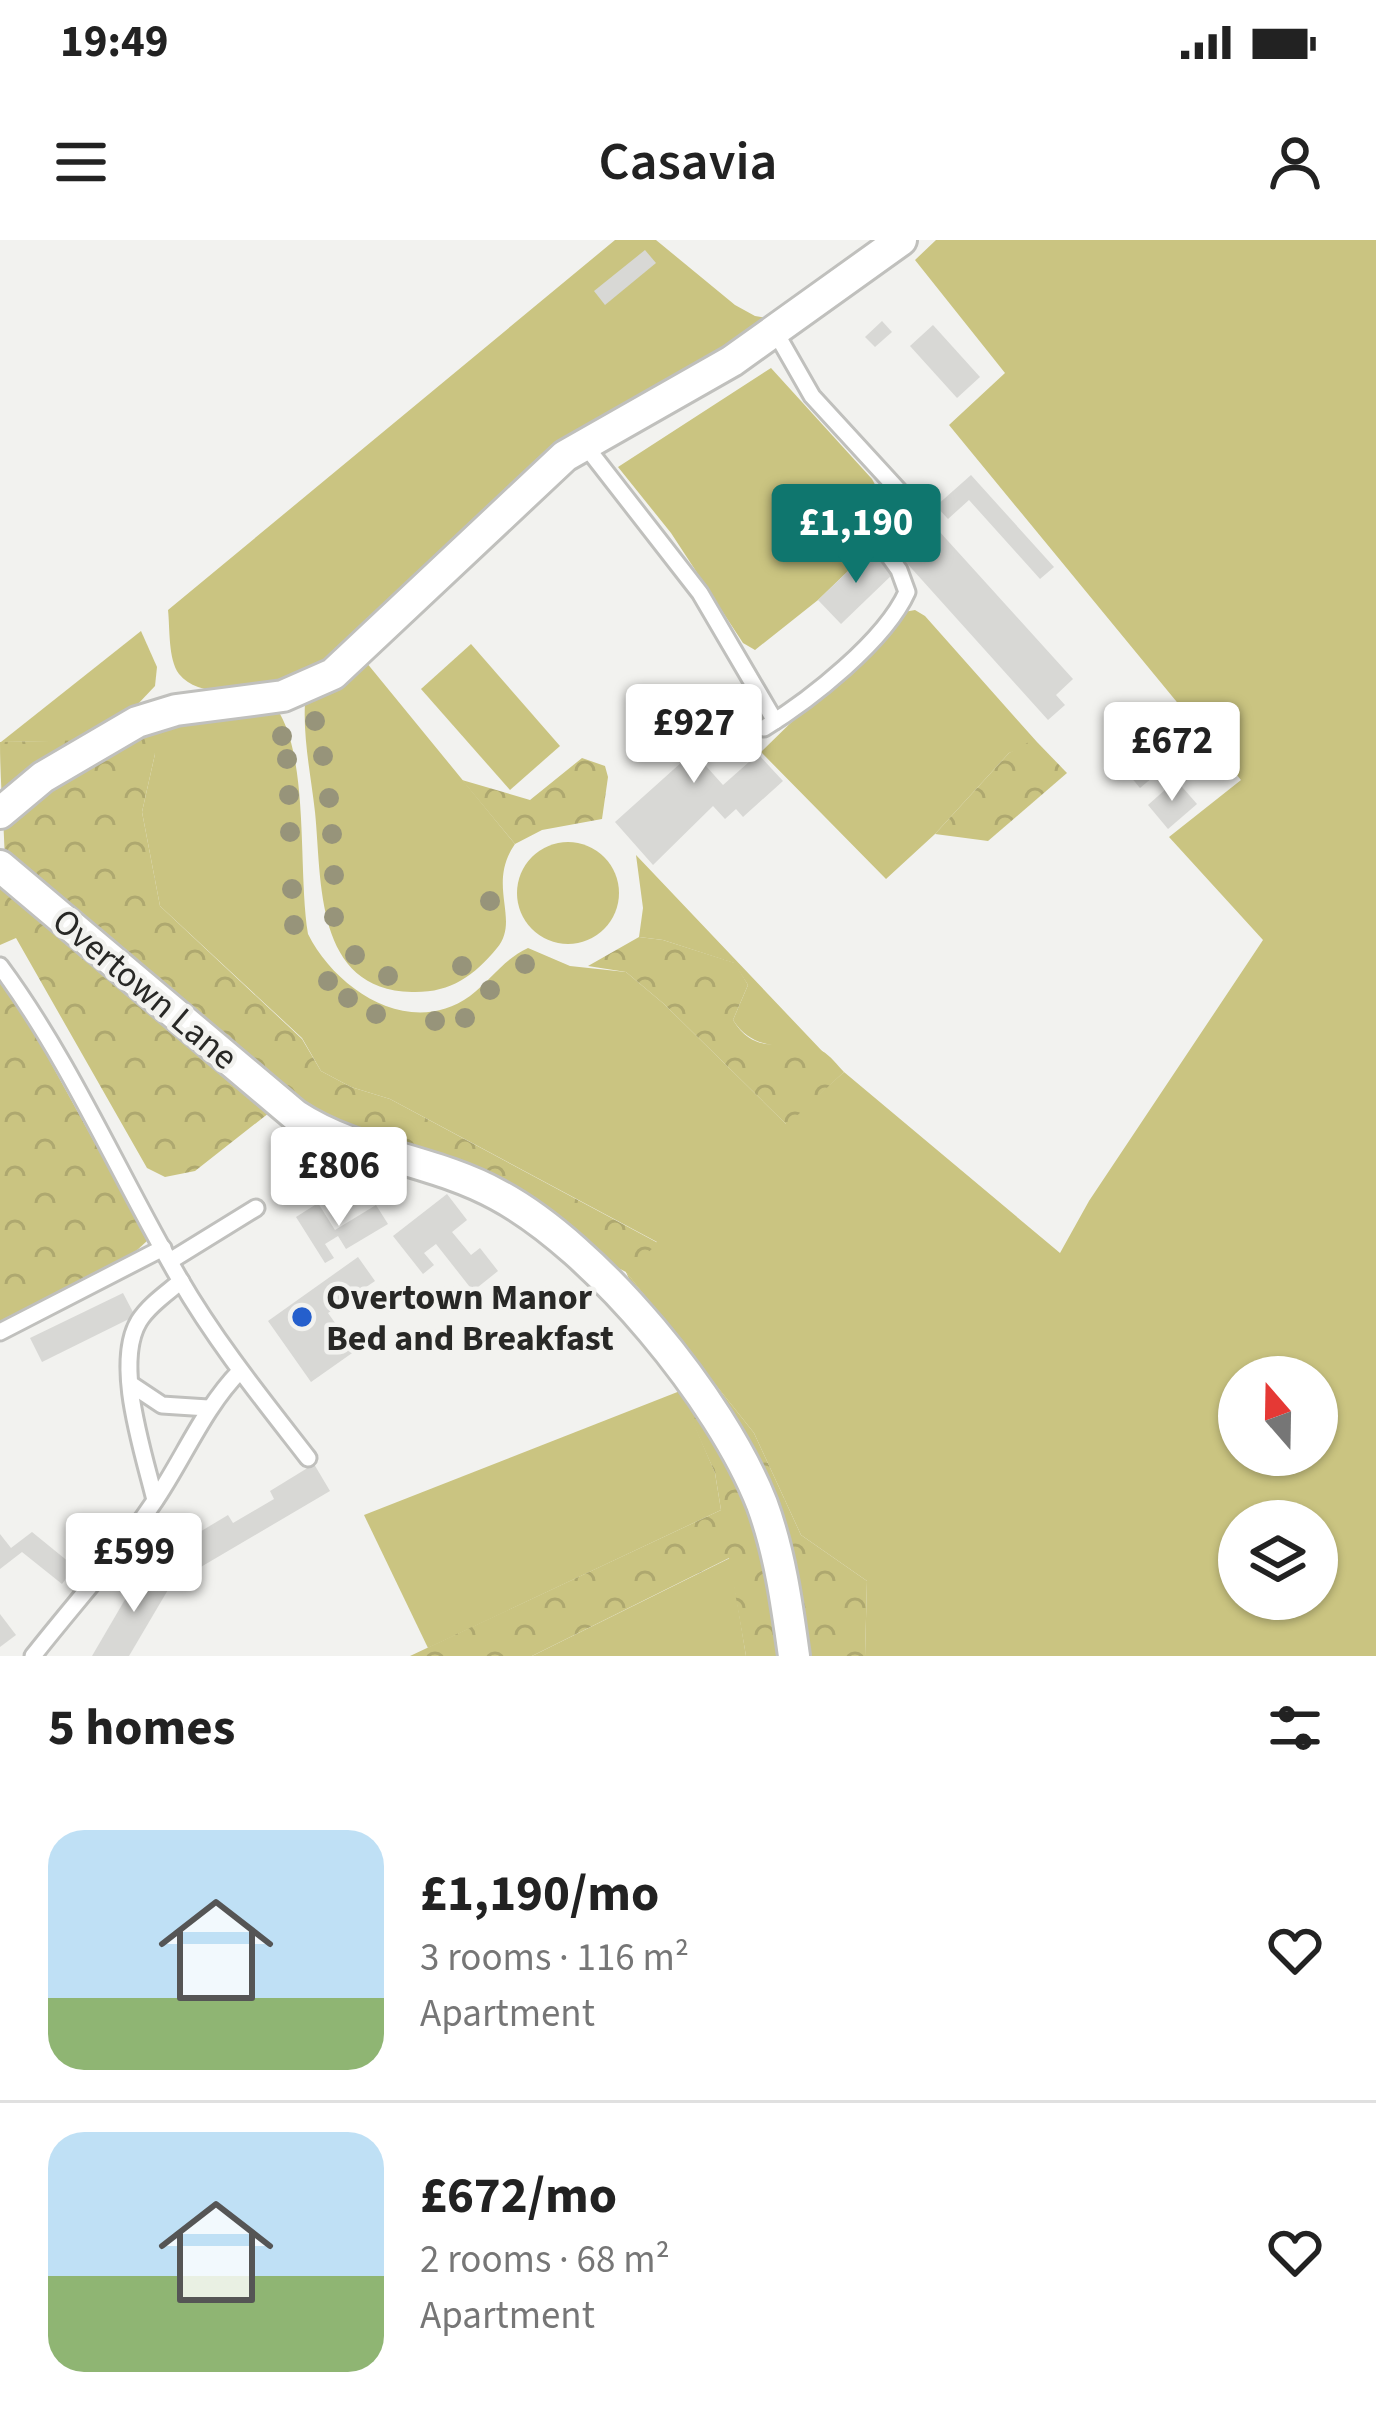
<!DOCTYPE html>
<meta charset="utf-8">
<style>
body{margin:0;font-family:"Source Sans 3",sans-serif;background:#f6f6f6;color:#222;height:100vh;display:flex;flex-direction:column;font-size:45px;white-space:nowrap}
*{box-sizing:border-box;margin:0}
p{font-size:39px;color:#767676}
.icon{flex:none;width:66px;height:66px;fill:none;stroke:currentColor;stroke-width:2;stroke-linecap:round;stroke-linejoin:round}
.map{position:relative;height:1416px;overflow:hidden}
.details{display:flex;flex-direction:column;background:#fff;flex:1}
.details>*{flex:none}
.needle{width:78px;rotate:340deg}
.controls{position:absolute;left:1218px;top:1116px;display:grid;gap:24px}
.controls a{display:grid;place-items:center;width:120px;height:120px;border-radius:50%;background:#fff;box-shadow:0 3px 9px #0004;font-size:60px}
.price{position:absolute;translate:-50% -102px;padding:0 27px;border-radius:12px;background:#fff;color:#222;font-size:39px;line-height:78px;filter:drop-shadow(0 3px 6px #0008)}
.price::after{content:'';position:absolute;left:50%;top:72px;width:36px;height:27px;margin-left:-18px;background:inherit;clip-path:polygon(0 0,100% 0,50% 100%)}
.price.current{background:#0f766e;color:#fff}
ul{padding:0;list-style:none}
li{display:flex;align-items:center;gap:36px;height:300px;padding:0 48px}
li+li{border-top:3px solid #e0e0e0}
li span{display:grid;place-items:center;flex:none;width:336px;height:240px;border-radius:36px;color:#555}
li>.icon{margin-inline-start:auto}
span .icon{width:144px;height:144px;fill:#fffc;stroke-width:1}
li b{font-size:51px}
h2{display:flex;justify-content:space-between;align-items:center;height:144px;padding:0 48px;font-size:51px}
.status{display:flex;justify-content:space-between;align-items:center;height:84px;padding:0 60px;background:#fff;direction:ltr}
.status svg{height:33px;fill:currentColor}
header{display:flex;justify-content:space-between;align-items:center;height:156px;padding:0 48px;background:#fff;font-size:54px;font-weight:600}
.map>svg:first-child{display:block}
.green{fill:#cac481;fill-rule:evenodd}
.forest{fill:url(#forest-crowns)}
.building{fill:#d8d8d5}
.lines{fill:none;stroke-linecap:round;stroke-linejoin:round}
.service-casing{stroke:#c0c0bd;stroke-width:21}
.minor-casing{stroke:#c0c0bd;stroke-width:36}
.service{stroke:#fff;stroke-width:15}
.minor{stroke:#fff;stroke-width:30}
.tree{fill:#97947a}
.poi-dot{fill:#255fcc;stroke:#f2f2ef;stroke-width:4.5}
.labels{text-anchor:middle;stroke-width:9;stroke-linejoin:round;paint-order:stroke}
.street-label{font-size:36px;fill:#282826;stroke:#f2f2ef}
.poi-label{font-size:36px;font-weight:bold;fill:#282826;stroke:#f2f2ef;text-anchor:start}
</style>
<div class="status"><b>19:49</b><svg viewBox="0 0 49 12"><path d="M0 12V9h3v3zM5 12V6h3v6zM10 12V3h3v9zM15 12V0h3v12zM26 1h20v11H26zM47 4h2v5h-2z"/></svg></div>
<header><svg class="icon" aria-label="menu" viewBox="0 0 24 24"><path d="M4 6h16M4 12h16M4 18h16"/></svg>Casavia<svg class="icon" aria-label="person" viewBox="0 0 24 24"><circle cx="12" cy="8" r="4"/><path d="M4 21q1-7 8-7t8 7"/></svg></header>
<div class="map">
<svg width="1376" height="1416" viewBox="0 0 1376 1416">
<defs>
<pattern id="forest-crowns" width="20" height="18" patternUnits="userSpaceOnUse" patternTransform="scale(3)"><rect width="20" height="18" fill="#cac481"/><path d="M2 6a3 3 0 1 1 6 0M12 15a3 3 0 1 1 6 0" fill="none" stroke="#aea86f"/></pattern>
</defs>
<rect width="100%" height="100%" fill="#f2f2ef"/>
<!-- green -->
<g class="green">
<path d="M615,0H656L735,65L755,76L778,80L660,152L314,432C281,441 206,468 179,434C168,419 170,388 168,370Z"/>
<path d="M936,0H1376V1416H865L867,1341L801,1295L754,1193L626,1032L657,1002L390,859L351,847L321,831L302,798L160,666L142,572L155,514L120,500C170,480 226,463 280,474C309,526 298,632 308,694C336,750 410,799 470,756C490,741 505,718 528,708L570,726L626,732L664,764L786,884L844,832L1060,1013L1089,961L1263,700L1169,597L1241,540L949,185L1005,133L915,20ZM1239,1137H1317V1215H1239ZM1239,1281H1317V1359H1239Z"/>
<polygon points="771,128 872,239 885,263 872,308 818,360 755,410 743,403 671,293 618,227"/>
<polygon points="915,370 925,376 1037,502 1009,513 935,594 886,639 761,512 904,372"/>
<polygon points="141,391 157,427 155,446 137,465 81,501 1,502"/>
<polygon points="471,404 560,506 510,550 421,449"/>
<path d="M366,422L515,604C486,646 521,679 497,708C473,737 450,753 412,752C314,750 322,641 315,572C311,536 303,499 305,463Z"/>
<circle cx="568" cy="653" r="51"/>
<path d="M636,615L823,812C788,803 755,814 733,780L748,745L734,723L663,700L639,697L643,668Z"/>
<polygon points="680,1151 715,1233 721,1270 428,1408 364,1275"/>
<polygon points="730,1318 746,1416 532,1416"/>
</g>
<!-- forest -->
<g class="forest">
<path d="M146,499L155,514L142,572L160,666L302,799L321,831L351,847L390,859L658,1003L627,1033L754,1193L801,1295L867,1341L865,1416H746L729,1318L532,1416H410L721,1270L715,1233L626,1032L346,889L293,854L195,931L165,937L147,928L16,698L0,705V648L5,649C6,599 0,553 0,502Z"/>
<polygon points="1029,502 1037,502 1067,533 988,601 935,594 1009,513"/>
<polygon points="582,518 605,526 608,537 602,579 542,590 515,604 462,540 530,560"/>
<path d="M639,697L663,700L735,723L748,745L733,780C759,822 788,793 822,811C830,815 838,826 844,832L787,885L664,764L626,732L588,726Z"/>
<polygon points="0,730 148,1000 134,1013 0,1083"/>
</g>
<!-- building -->
<g class="building">
<polygon points="645,10 656,23 605,65 594,51"/>
<polygon points="882,81 892,92 875,107 865,97"/>
<polygon points="933,85 980,137 957,158 910,106"/>
<polygon points="971,235 1054,327 1040,339 969,260 948,279 936,266"/>
<polygon points="929,280 1073,439 1056,455 1065,465 1048,480 895,310"/>
<polygon points="872,308 895,332 841,384 818,360"/>
<polygon points="707,454 733,483 697,516 723,545 758,514 783,541 743,577 736,569 725,579 713,566 653,625 615,582 683,521 661,496"/>
<polygon points="1128,484 1165,527 1140,548 1104,505"/>
<polygon points="1176,540 1197,564 1168,589 1148,565"/>
<polygon points="447,954 467,980 452,992 471,1015 480,1008 498,1031 473,1051 436,1004 424,1013 434,1025 423,1034 393,996"/>
<polygon points="318,963 335,990 376,965 388,984 346,1009 338,996 325,1004 334,1018 325,1023 296,977"/>
<polygon points="358,1017 375,1041 328,1073 355,1111 311,1142 268,1081"/>
<polygon points="123,1053 135,1076 42,1122 30,1098"/>
<polygon points="314,1224 330,1251 194,1331 178,1305 228,1275 233,1283 274,1259 270,1251"/>
<polygon points="32,1292 75,1327 62,1344 22,1312 0,1329 0,1294 11,1308"/>
<polygon points="144,1327 172,1343 129,1416 92,1416"/>
<polygon points="0,1374 16,1395 0,1407"/>
</g>
<g class="lines">
<!-- service casing -->
<g class="service-casing">
<g id="service">
<polyline points="584,204 700,353 775,481"/>
<path d="M764,488C810,460 885,401 907,352L899,330L884,309L907,271L901,253L812,156L776,93"/>
<path d="M0,726C71,822 119,935 179,1038C216,1102 263,1160 308,1218"/>
<polyline points="170,1021 256,968"/>
<polyline points="0,1092 163,1008"/>
<polyline points="132,1145 162,1165 208,1168"/>
<path d="M155,1260C144,1214 113,1124 139,1081C149,1065 167,1053 181,1041"/>
<path d="M33,1416C73,1365 117,1317 154,1262C184,1218 203,1169 240,1131"/>
</g>
</g>
<!-- minor casing -->
<g class="minor-casing">
<g id="minor">
<polyline points="0,573 43,537 137,482 176,470 283,456 333,434 565,216 732,121 901,0"/>
<path d="M0,626L295,875C357,916 433,919 498,955C597,1008 721,1159 762,1264C780,1313 787,1365 794,1416"/>
</g>
</g>
<!-- service -->
<use href="#service" class="service"/>
<!-- minor -->
<use href="#minor" class="minor"/>
</g>
<!-- trees -->
<g class="tree">
<circle cx="315" cy="481" r="10"/>
<circle cx="282" cy="496" r="10"/>
<circle cx="323" cy="516" r="10"/>
<circle cx="287" cy="519" r="10"/>
<circle cx="289" cy="555" r="10"/>
<circle cx="329" cy="558" r="10"/>
<circle cx="290" cy="592" r="10"/>
<circle cx="332" cy="594" r="10"/>
<circle cx="334" cy="635" r="10"/>
<circle cx="292" cy="649" r="10"/>
<circle cx="490" cy="661" r="10"/>
<circle cx="334" cy="677" r="10"/>
<circle cx="294" cy="685" r="10"/>
<circle cx="355" cy="715" r="10"/>
<circle cx="525" cy="724" r="10"/>
<circle cx="462" cy="726" r="10"/>
<circle cx="388" cy="736" r="10"/>
<circle cx="328" cy="741" r="10"/>
<circle cx="490" cy="750" r="10"/>
<circle cx="348" cy="758" r="10"/>
<circle cx="376" cy="774" r="10"/>
<circle cx="465" cy="778" r="10"/>
<circle cx="435" cy="781" r="10"/>
</g>
<!-- markers -->
<circle class="poi-dot" cx="302" cy="1077" r="12"/>
<g class="labels">
<!-- street labels -->
<g class="street-label">
<text transform="translate(146 748) rotate(40)" y="13">Overtown Lane</text>
</g>
<!-- poi labels -->
<g class="poi-label">
<text x="326" y="1069">Overtown Manor<tspan x="326" dy="41">Bed and Breakfast</tspan></text>
</g>
</g>
</svg>
<div class="controls">
<a><svg class="needle" viewBox="-14 -14 28 28"><path d="M0-13l5 13h-10z" fill="#e53935"/><path d="M0 13l5-13h-10z" fill="#767676"/></svg></a>
<a><svg class="icon" aria-label="layers" viewBox="0 0 24 24"><path d="M12 4l9 5-9 5-9-5zM3 14l9 5 9-5"/></svg></a>
</div>
<b class="price current" style="left:856px;top:346px">£1,190</b>
<b class="price" style="left:694px;top:546px">£927</b>
<b class="price" style="left:1172px;top:564px">£672</b>
<b class="price" style="left:339px;top:989px">£806</b>
<b class="price" style="left:134px;top:1375px">£599</b>
</div>
<section class="details">
<h2>5 homes<svg class="icon" aria-label="filters" viewBox="0 0 24 24"><path d="M4 7h16M4 17h16"/><circle cx="9" cy="7" r="2"/><circle cx="15" cy="17" r="2"/></svg></h2>
<ul>
<li><span style="background:linear-gradient(#bfe0f5 70%,#8fb573 0)"><svg class="icon" aria-label="home" viewBox="0 0 24 24"><path d="M3 11l9-7 9 7M6 9v11h12V9"/></svg></span><div><b>£1,190/mo</b><p>3 rooms · 116 m²</p><p>Apartment</p></div><svg class="icon" aria-label="heart" viewBox="0 0 24 24"><path d="M12 20l-8-8c-3-5 5-10 8-4 3-6 11-1 8 4z"/></svg></li>
<li><span style="background:linear-gradient(#bfe0f5 60%,#8fb573 0)"><svg class="icon" aria-label="home" viewBox="0 0 24 24"><path d="M3 11l9-7 9 7M6 9v11h12V9"/></svg></span><div><b>£672/mo</b><p>2 rooms · 68 m²</p><p>Apartment</p></div><svg class="icon" aria-label="heart" viewBox="0 0 24 24"><path d="M12 20l-8-8c-3-5 5-10 8-4 3-6 11-1 8 4z"/></svg></li>
</ul>
</section>
